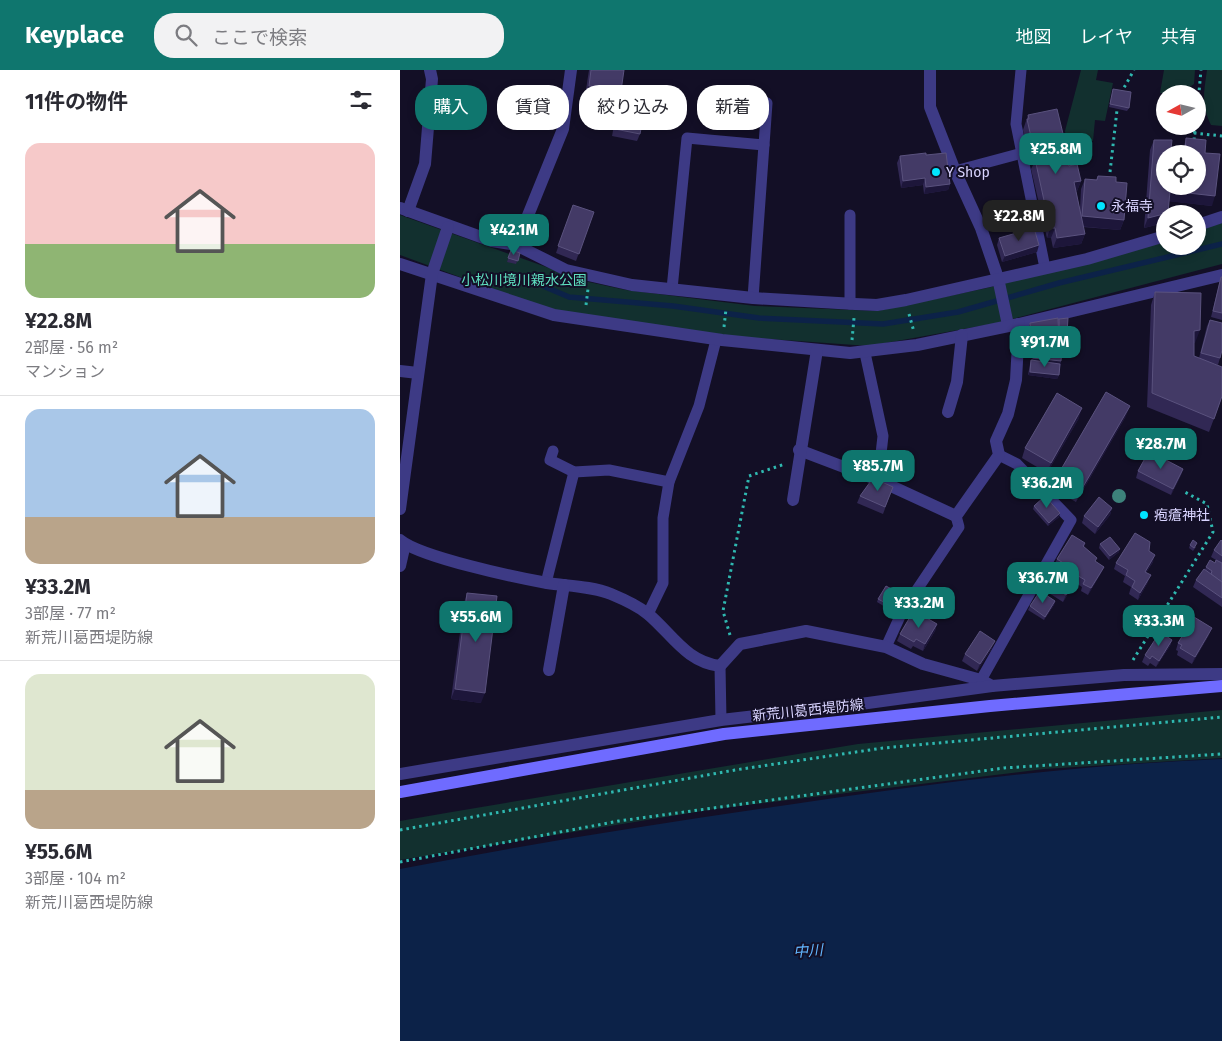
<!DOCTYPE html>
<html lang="ja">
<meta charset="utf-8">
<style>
body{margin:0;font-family:"Fira Sans","Noto Sans JP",sans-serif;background:#f2f2f3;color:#2b2b33;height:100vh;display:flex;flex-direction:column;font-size:19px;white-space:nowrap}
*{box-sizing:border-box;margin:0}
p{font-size:16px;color:#7c7c81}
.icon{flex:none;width:28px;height:28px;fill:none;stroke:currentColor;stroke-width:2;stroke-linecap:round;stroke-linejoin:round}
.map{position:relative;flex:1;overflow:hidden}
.panel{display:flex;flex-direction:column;background:#fff;width:400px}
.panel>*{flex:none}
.guide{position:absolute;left:15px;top:15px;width:475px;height:45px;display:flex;gap:10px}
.needle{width:32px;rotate:262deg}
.controls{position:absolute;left:756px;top:15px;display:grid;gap:10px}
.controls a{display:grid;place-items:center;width:50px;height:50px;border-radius:50%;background:#fff;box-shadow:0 2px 8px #0003;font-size:25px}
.price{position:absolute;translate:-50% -42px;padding:0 11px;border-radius:10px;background:#0f766e;color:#fff;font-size:16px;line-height:32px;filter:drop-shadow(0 1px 2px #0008)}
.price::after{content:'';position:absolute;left:50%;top:30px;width:15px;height:11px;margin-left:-8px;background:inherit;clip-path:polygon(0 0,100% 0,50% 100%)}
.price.current{background:#222;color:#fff}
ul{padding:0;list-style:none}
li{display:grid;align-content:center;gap:10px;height:265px;padding:0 25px}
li+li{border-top:1px solid #e1e1e2}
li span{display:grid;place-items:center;height:155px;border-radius:15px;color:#555}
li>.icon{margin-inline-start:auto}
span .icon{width:90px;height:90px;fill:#fffc;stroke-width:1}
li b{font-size:21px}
h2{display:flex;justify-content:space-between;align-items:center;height:60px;padding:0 25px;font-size:21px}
.tag{padding:0 18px;border-radius:20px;background:#fff;box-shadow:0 2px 8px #0003;font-size:18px;line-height:45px}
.tag.current{background:#0f766e;color:#fff}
header{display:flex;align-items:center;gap:30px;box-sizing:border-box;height:70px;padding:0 25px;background:#0f766e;color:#fff}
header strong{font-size:24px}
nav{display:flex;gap:28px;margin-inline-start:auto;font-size:18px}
.search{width:350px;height:45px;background:#f2f2f3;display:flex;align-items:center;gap:12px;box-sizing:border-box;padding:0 18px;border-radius:20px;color:#7c7c81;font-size:19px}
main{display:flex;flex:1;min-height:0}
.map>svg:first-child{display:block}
.green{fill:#12302f}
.water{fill:#0c2248}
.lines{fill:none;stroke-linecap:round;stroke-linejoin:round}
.stream{stroke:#0c2248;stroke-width:5.5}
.path{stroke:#2fb8b0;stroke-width:3;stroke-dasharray:2.5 4;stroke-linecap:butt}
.service{stroke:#3d3a85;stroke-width:11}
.minor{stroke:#3d3a85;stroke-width:12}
.secondary{stroke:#6f6bff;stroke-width:12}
.tree{fill:#3d827b}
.wall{fill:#312854}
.shaded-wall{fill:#1d163a}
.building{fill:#433a66;stroke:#5a527e;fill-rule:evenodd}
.poi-dot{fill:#00e5ff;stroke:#130f26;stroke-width:2}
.labels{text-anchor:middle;stroke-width:4;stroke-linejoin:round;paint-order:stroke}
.poi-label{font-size:14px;fill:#d9d4ff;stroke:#130f26;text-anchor:start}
.park-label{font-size:14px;fill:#5fe0c0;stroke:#130f26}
.street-label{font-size:14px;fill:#d9d4ff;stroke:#130f26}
.water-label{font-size:15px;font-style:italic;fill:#62b6ff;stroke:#130f26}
</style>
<header>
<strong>Keyplace</strong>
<div class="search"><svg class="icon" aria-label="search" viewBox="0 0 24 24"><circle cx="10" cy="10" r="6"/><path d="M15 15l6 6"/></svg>ここで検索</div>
<nav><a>地図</a><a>レイヤ</a><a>共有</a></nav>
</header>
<main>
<section class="panel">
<h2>11件の物件<svg class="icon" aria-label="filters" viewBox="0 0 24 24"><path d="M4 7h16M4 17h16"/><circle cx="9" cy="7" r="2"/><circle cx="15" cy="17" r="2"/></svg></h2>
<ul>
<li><span style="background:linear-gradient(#f6c9c9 65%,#8fb573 0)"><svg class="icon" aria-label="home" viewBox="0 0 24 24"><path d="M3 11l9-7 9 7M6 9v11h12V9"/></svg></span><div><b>¥22.8M</b><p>2部屋 · 56 m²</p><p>マンション</p></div></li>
<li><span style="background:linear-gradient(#a9c7e8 70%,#b9a48a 0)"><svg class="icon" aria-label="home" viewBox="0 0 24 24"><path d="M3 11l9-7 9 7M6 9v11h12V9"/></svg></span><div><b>¥33.2M</b><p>3部屋 · 77 m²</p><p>新荒川葛西堤防線</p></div></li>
<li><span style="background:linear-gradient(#dfe7d0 75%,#b9a48a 0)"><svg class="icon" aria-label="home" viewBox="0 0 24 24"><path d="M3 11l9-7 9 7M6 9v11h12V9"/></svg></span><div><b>¥55.6M</b><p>3部屋 · 104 m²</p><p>新荒川葛西堤防線</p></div></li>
</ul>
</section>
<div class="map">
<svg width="822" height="971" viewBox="0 0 822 971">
<rect width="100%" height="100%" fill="#130f26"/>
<!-- green -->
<g class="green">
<polygon points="681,0 698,0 696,10 713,13 705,51 695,50 693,71 666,68 665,61"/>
<polygon points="764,0 795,0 794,14 779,24 760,23"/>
<path d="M807,0H822V56L811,55C801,34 804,22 807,0Z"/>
<polygon points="0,145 149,198 170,208 226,220 355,236 477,241 587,218 765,171 765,176 798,176 798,160 822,153 822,194 597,253 469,276 325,266 155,242 0,185"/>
<polygon points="822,640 822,688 644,699 315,739 0,790 0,751 46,743 458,674"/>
</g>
<!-- water -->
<path class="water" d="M822,689V971H0V799C128,774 257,754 387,735C531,713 676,695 822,689Z"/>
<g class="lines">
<!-- stream -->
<polyline class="stream" points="143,216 169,227 273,236 359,248 483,254 558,242 659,213 822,174"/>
<!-- path -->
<g class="path">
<polyline points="721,23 734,0"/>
<polyline points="798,33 801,0"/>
<polyline points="794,63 822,66"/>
<polyline points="794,70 795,56"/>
<polyline points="710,102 717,40"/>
<polyline points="186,235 188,219"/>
<polyline points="509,244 514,262"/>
<polyline points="324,257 326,239"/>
<polyline points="452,270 454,248"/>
<polyline points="330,565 323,541 349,406 385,394"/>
<polyline points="733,590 813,462 807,434 783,421"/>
<polyline points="0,760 335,700 483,678 822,647"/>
<polyline points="0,792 219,751 604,698 822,684"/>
</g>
<!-- service -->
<g class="service">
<polyline points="621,0 616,54 645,198"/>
<polyline points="555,101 622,83"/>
<polyline points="450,145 450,234"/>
<polyline points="272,219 287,68 364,75"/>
<polyline points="353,228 367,33"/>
<polyline points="465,283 483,366 478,410"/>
<polyline points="153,381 150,390 174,402 209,400 269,412"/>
<polyline points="146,513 174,402"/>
<polyline points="248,544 263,513 263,448 269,412 299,336 316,270"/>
<polyline points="486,577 502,542 559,457 556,446"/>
<polyline points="320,596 321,650"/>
<polyline points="581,610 671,450 617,394 599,385"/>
</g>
<!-- minor -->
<g class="minor">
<polyline points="530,0 530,37 555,101 581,158 598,208 608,255"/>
<polyline points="0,138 92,171 116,175 166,200 232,215 353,228 455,234 477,235 506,230 687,189 765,166"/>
<polyline points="8,141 25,94 32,9 30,0"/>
<polyline points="798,155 822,147"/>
<polyline points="116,175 163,59 171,0"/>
<polyline points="0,194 154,245 322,270 450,283 517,275 619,254 822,205"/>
<polyline points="0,301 18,303"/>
<polyline points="548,342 557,312 562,265"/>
<polyline points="399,380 478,410 556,446 599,385 596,371 608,344 616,310 619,254"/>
<polyline points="393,430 417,280"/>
<polyline points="0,439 32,204 48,157"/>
<path d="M0,470C20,487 118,508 147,513C167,516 191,516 211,524C223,529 237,535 248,544C272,564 286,592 320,596L340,574L406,561L486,577L523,594L581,610L592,616"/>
<polyline points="0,496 5,474"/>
<polyline points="149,600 164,515"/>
<polyline points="0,704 321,650 468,633 592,616 724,605 822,604"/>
</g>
<!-- secondary -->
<polyline class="secondary" points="0,722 324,664 590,636 822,616"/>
</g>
<!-- trees -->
<circle class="tree" cx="719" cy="426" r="7"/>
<!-- wall -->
<g class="wall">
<polygon points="189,0 224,0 218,31 185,26"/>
<polygon points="713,19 729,38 727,41 709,37"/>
<polygon points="219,34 240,64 237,71 212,66 217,40"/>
<polygon points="628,45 663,84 669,96 681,111 677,121 676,121 680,140 681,119 685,109 696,110 698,106 716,112 724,150 720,160 683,157 685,164 681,174 653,178 651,168 647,168 631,99 633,95 631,95 623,60"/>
<polygon points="786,68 805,83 812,136 769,131 768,143 767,144 765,144 765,150 764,153 744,158 750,80 754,70 771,79 783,80"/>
<polygon points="526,85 550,114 548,120 524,124 523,115 501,118 497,93 500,86"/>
<polygon points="173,135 194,142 176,191 156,183"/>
<polygon points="599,168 637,182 602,192 597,175"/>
<polygon points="111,180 120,183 116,194 107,192"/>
<polygon points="821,207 822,207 822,250 811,247 819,214"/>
<polygon points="755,222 795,273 794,273 794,286 799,288 807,256 810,250 820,288 818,295 812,293 822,327 809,362 747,337 751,235"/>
<polygon points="659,249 665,282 662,282 659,305 657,309 628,305 630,294 631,290 632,290 634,278 628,277 628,260 630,253 658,252"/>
<polygon points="726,346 676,432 653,419 656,408"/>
<polygon points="679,348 647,403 622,388 625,378"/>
<polygon points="781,378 788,381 784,389 777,386"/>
<polygon points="783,399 781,405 771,425 736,408 738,401"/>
<polygon points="493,417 483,444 457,433 460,426"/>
<polygon points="634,436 659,447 648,456 633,439"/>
<polygon points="712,438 710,445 695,464 682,453 684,446"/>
<polygon points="822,470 822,537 793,517 796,510 805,500 806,497 815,493 816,490 811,487 814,480"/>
<polygon points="685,473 684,477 695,492 704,497 701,503 688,525 681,521 682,517 674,512 671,519 663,532 641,518 644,511 667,508 668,505 654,496 657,489"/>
<polygon points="700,474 719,482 709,490 699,478"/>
<polygon points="790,475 796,477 793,481 789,478"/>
<polygon points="749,481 753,492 746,503 748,512 738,530 729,524 731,517 723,512 725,506 714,499 716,493"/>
<polygon points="67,523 81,633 51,629 64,533"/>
<polygon points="504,526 495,543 477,532 478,529"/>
<polygon points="655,531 654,535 644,550 628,540 630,536"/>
<polygon points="515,549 537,554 535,561 523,581 513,576 511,579 497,571 500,564"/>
<polygon points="809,565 792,594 777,585 778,581 776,580 778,573"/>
<polygon points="772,570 770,576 756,597 750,593 748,596 742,592 745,585"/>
<polygon points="592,578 577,601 562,591 565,584"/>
</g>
<!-- shaded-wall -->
<g class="shaded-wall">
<polygon points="189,16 221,21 218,31 185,26"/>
<polygon points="666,76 662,86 641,91 645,81"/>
<polygon points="640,84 636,94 635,89 633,95 631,95 635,85"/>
<polygon points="525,108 523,115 501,118 503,111"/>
<polygon points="681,111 677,121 670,122 674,112"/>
<polygon points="550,114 548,120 524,124 526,117"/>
<polygon points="770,121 815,126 812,136 766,131"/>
<polygon points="768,143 767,144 765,144 765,150 764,153 744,158 748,148"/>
<polygon points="682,146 724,150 720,160 679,156"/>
<polygon points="650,158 655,158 651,168 647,168"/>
<polygon points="685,164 681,174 653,178 657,168"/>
<polygon points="639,175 637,182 602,192 605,186"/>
<polygon points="800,260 795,273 790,274 794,261"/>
<polygon points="631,271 659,274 656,281 628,277"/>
<polygon points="660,278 666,278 665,282 659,281"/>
<polygon points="633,288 661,291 660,295 632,292"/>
<polygon points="630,302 659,305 657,309 628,305"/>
<polygon points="730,336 726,346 676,432 680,422"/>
<polygon points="682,338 679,348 647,403 651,393"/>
<polygon points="783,399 781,405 771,425 773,419"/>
<polygon points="712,438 710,445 695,464 698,457"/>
<polygon points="660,443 659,447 648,456 649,453"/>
<polygon points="720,479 719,482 709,490 710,486"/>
<polygon points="755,485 753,492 742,509 745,502"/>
<polygon points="704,497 701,503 688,525 691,518"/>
<polygon points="751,505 748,512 738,530 740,523"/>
<polygon points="674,512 671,519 663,532 666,525"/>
<polygon points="655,531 654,535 644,550 645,547"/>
<polygon points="537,554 535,561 523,581 525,574"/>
<polygon points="812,558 809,565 792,594 795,587"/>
<polygon points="772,570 770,576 756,597 759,591"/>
<polygon points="595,571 592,578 577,601 580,594"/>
<polygon points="55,619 85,623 81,633 51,629"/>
</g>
<!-- building -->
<g class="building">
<polygon points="191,0 224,0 221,21 189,16"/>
<polygon points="713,19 731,22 729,38 710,34"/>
<polygon points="219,34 245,38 240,64 215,59"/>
<polygon points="657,39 666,76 645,81 647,87 667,83 669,96 677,94 681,111 674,112 685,164 657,168 655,158 650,158 635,89 640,88 640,84 635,85 627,49 629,49 628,45"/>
<path d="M786,68L806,70L805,83L820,84L815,126L770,121L768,143L748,148L754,70H772L771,79L785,81ZM765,84H798V116H765Z"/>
<polygon points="526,83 526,85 546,83 550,114 526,117 525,108 503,111 500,86"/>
<polygon points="698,106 716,107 716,112 727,113 724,150 682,146 685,109 697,110"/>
<polygon points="173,135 194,142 179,184 158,176"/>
<polygon points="634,158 639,175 605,186 599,168"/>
<polygon points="111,180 120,183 118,191 108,188"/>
<polygon points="821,207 822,207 822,243 813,241"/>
<polygon points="755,222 801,223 800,260 794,261 794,286 822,297 822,326 814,349 752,323"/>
<polygon points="658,248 659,274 631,271 630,253"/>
<polygon points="668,248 666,278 660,278 659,249"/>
<polygon points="810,250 822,253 822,280 820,288 801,283"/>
<polygon points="634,277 662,280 661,291 633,288"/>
<polygon points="631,290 660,294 659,305 630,302"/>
<polygon points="706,322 730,336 680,422 656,408"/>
<polygon points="657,323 682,338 651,393 625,378"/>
<polygon points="781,378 788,381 785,386 779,382"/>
<polygon points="749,381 783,399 773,419 738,401"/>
<polygon points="473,408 493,417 485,437 460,426"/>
<polygon points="645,426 660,443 649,453 634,436"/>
<polygon points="699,427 712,438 698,457 684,446"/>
<polygon points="735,463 750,472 749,481 755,485 745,502 751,505 740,523 732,517 735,511 726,505 728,500 716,493"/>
<polygon points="672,465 685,473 683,476 697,488 695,491 704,497 691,518 683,514 685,510 670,501 671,498 657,489"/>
<polygon points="710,467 720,479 710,486 700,474"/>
<polygon points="793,470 797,473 794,478 790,475"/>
<polygon points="821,470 822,471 822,486 814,480"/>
<polygon points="810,490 815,493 816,490 822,493 822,512 811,504 812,501 806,497"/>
<polygon points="652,498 674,512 666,525 644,511"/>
<polygon points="804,499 822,512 822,528 796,510"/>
<polygon points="486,516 504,526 497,539 478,529"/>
<polygon points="640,521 655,531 645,547 630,536"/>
<polygon points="67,523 97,526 85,623 55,619"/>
<polygon points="518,543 537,554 525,574 516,569 514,572 500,564 510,547 515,549"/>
<polygon points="794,547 812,558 795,587 780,578 782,575 778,573"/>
<polygon points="580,561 595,571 580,594 565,584"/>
<polygon points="760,562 772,570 759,591 752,586 750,589 745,585"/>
</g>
<!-- markers -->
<g class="poi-dot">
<circle cx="536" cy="102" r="5"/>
<circle cx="701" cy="136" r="5"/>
<circle cx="744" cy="445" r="5"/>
</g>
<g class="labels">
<!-- poi labels -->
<g class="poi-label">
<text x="546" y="107">Y Shop</text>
<text x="711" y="141">永福寺</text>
<text x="754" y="450">疱瘡神社</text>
</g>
<!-- park labels -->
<g class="park-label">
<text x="124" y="215">小松川境川親水公園</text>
</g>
<!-- street labels -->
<g class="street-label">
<text transform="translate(408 640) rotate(-6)" y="5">新荒川葛西堤防線</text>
</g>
<!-- water labels -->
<g class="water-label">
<text transform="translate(408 881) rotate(-4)" y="5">中川</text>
</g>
</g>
</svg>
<div class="controls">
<a><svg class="needle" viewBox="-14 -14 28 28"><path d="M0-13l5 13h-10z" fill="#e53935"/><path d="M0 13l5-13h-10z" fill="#7c7c81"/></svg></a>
<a><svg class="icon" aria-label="locate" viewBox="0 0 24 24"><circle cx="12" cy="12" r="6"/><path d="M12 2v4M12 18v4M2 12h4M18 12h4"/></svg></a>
<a><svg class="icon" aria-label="layers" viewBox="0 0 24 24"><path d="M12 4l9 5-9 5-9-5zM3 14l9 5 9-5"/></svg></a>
</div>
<b class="price" style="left:656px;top:105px">¥25.8M</b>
<b class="price current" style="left:619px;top:172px">¥22.8M</b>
<b class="price" style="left:114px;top:186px">¥42.1M</b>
<b class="price" style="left:645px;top:298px">¥91.7M</b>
<b class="price" style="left:761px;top:400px">¥28.7M</b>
<b class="price" style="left:478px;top:422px">¥85.7M</b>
<b class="price" style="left:647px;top:439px">¥36.2M</b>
<b class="price" style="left:643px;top:534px">¥36.7M</b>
<b class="price" style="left:519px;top:559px">¥33.2M</b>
<b class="price" style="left:76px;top:573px">¥55.6M</b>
<b class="price" style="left:759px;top:577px">¥33.3M</b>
<div class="guide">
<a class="tag current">購入</a>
<a class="tag">賃貸</a>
<a class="tag">絞り込み</a>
<a class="tag">新着</a>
</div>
</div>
</main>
